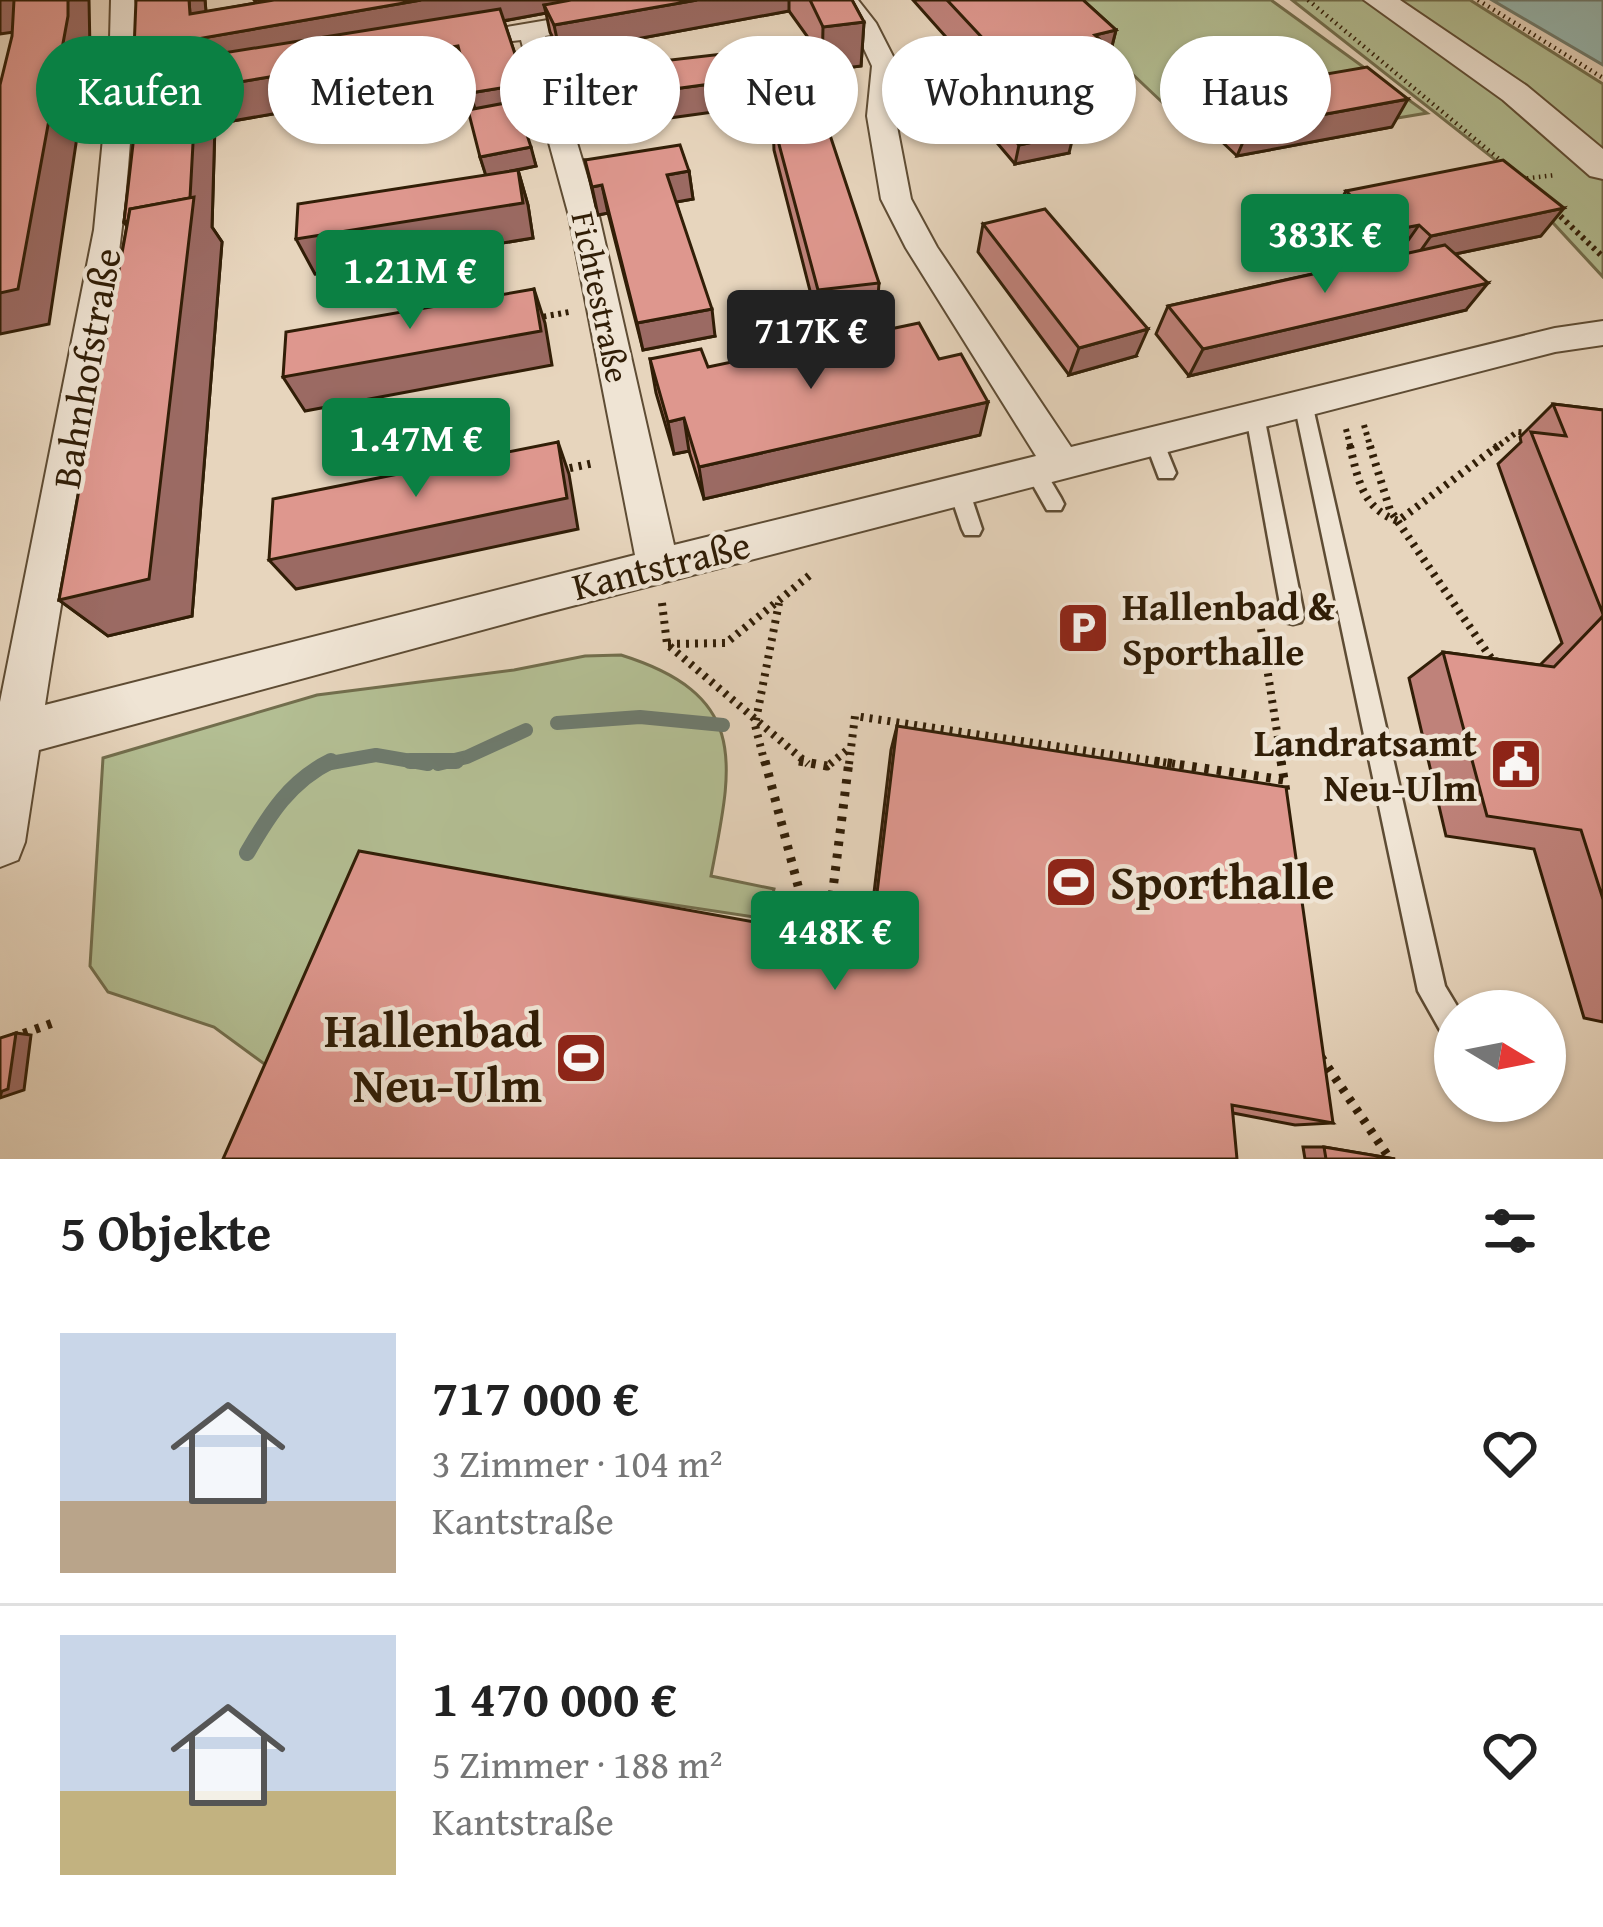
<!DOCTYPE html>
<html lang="de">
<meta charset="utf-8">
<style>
body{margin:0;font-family:"Gentium Book Plus",serif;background:#f6f6f6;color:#222;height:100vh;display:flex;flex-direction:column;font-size:45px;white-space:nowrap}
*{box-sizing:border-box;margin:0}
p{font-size:39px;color:#767676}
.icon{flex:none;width:66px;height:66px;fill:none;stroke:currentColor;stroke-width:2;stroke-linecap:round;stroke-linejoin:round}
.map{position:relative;height:1159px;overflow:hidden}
.details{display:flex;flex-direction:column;background:#fff;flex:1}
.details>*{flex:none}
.top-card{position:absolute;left:36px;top:36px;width:1533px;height:108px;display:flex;gap:24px}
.needle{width:78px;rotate:100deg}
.controls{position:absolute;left:1434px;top:990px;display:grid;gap:24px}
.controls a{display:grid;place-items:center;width:132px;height:132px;border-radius:50%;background:#fff;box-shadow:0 3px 9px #0004;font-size:60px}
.price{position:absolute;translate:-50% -102px;padding:0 27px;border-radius:12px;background:#0b8043;color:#fff;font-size:39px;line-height:78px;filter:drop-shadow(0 3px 6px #0008)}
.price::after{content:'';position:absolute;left:50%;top:72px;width:36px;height:27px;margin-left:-18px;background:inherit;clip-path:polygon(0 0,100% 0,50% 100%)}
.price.on{background:#222;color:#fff}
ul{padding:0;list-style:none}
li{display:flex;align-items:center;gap:36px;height:300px;padding:0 60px}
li+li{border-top:3px solid #e0e0e0}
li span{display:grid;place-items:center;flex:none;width:336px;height:240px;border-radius:0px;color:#555}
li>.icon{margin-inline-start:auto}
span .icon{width:144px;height:144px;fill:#fffc;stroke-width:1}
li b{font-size:51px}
h2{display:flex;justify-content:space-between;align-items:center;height:144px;padding:0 60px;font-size:51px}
.tag{padding:0 42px;border-radius:54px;background:#fff;box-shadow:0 3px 9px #0004;font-size:42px;line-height:108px}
.tag.on{background:#0b8043;color:#fff}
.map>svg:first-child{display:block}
.green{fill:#b3be93;stroke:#726e4d;stroke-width:3}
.water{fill:#97b9b2;stroke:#6e7b6e;stroke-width:3}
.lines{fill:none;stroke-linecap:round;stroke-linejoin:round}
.stream-far1{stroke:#6e7b6e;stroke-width:14}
.stream{stroke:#6e7b6e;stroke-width:16}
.service-casing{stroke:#5e4c34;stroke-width:5}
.minor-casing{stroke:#5e4c34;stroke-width:4}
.tertiary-casing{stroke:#5e4c34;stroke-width:4}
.path-far3{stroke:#311e07;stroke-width:4.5;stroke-dasharray:1.5 4.5;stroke-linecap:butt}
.path-far2{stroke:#311e07;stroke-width:6;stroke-dasharray:3 4.5;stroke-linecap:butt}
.path-far1{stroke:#311e07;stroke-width:8;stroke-dasharray:3 6;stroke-linecap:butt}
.path{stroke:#311e07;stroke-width:9;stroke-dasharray:4.5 8;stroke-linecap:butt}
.service{fill:#efe4d4;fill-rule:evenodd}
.minor{fill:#efe4d4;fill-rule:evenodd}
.tertiary{fill:#efe4d4;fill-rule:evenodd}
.wall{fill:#bf827a;stroke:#311e07;stroke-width:3}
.shaded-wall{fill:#9b6a63;stroke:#311e07;stroke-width:3}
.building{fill:#de978e;stroke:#311e07;stroke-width:3}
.labels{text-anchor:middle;stroke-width:9;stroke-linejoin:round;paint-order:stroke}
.far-street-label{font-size:33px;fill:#311e07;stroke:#efe4d4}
.street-label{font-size:39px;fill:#311e07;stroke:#efe4d4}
.poi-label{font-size:39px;font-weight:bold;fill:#311e07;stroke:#efe4d4;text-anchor:start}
.near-poi-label{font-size:48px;font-weight:bold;fill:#311e07;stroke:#efe4d4;text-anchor:start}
</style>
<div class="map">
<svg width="1603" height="1159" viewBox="0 0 1603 1159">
<rect width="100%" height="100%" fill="#e7d5bd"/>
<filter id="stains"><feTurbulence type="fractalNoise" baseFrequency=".00167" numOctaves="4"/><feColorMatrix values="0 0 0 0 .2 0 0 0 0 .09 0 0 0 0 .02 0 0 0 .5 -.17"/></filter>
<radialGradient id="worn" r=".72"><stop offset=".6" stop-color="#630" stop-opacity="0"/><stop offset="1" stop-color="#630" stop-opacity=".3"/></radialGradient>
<!-- green -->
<g class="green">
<polygon points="1054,0 1271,0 1427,113 1386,120 1347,90 1182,121"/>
<polygon points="1292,0 1470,0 1603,84 1603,277 1493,158"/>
<path d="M621,655C752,696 732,765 711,876L774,889L767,919L384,861L289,1082L214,1027L108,992L90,966L103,758L317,695L514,670L585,656Z"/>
</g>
<!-- water -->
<polygon class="water" points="1492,0 1603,0 1603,65"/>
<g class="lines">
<!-- stream-far1 -->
<g class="stream-far1">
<polyline points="557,723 640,717 723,725"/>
<polyline points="325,764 376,755 428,764"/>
<polyline points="438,764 467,757 526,730"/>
</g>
<!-- stream -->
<g class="stream">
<polyline points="410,761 456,761"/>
<path d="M247,853C269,815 290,781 331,761"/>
</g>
<!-- service casing -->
<g class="service-casing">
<g id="service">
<polygon points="1303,396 1312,403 1445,986 1460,1011 1455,1011 1455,1043 1445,1039 1418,991 1294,403"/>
<polygon points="1255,409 1264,416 1304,615 1301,622 1293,624 1285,622 1282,615 1246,416"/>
<polygon points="1154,434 1161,436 1176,473 1173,478 1159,478 1145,441"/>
<polygon points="1035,464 1042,466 1061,498 1064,504 1061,510 1047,510 1025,471"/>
<polygon points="959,482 969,490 982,529 979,535 965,535 962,529 949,490"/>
</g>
</g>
<!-- minor casing -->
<g class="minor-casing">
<path id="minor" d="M111,0H135C137,248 81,463 45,705L635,555L569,216L521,40L445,49L441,44L454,36L666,0H719L707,7L545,36L599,216L674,545L1036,456L906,248L881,199L867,116L872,66L853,25L833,0H858L876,23L898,66L895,116L911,199L937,247L1071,447L1555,328L1603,321V345L1555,352L541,614L39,750L25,842L18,860L0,867V702L94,230L109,77Z"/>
</g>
<!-- tertiary casing -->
<g class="tertiary-casing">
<polygon id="tertiary" points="1364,0 1400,0 1527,86 1603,149 1603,179 1590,176 1503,100"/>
</g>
<!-- path-far3 -->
<g class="path-far3">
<polyline points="1308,0 1505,164"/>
<polyline points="1478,0 1603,78"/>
<polyline points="810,74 854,71"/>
<polyline points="1521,179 1556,175"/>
</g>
<!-- path-far2 -->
<g class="path-far2">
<polyline points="1555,211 1603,257"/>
<polyline points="536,318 569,312"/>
<polyline points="1364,425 1371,449"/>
<polyline points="1346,429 1351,449"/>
<polyline points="1494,449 1517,432 1531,433"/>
</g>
<!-- path-far1 -->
<g class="path-far1">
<path d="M1350,446C1358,480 1363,509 1398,521L1498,446"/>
<polyline points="1370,446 1390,510 1493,661 1500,662"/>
<polyline points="561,470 594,463"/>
<polyline points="662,603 667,644 808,764"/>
<polyline points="1261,629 1282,764"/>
<polyline points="668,644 726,643 810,575"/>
<polyline points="765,764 755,725 779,603"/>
<polyline points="830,764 851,747"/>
<polyline points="849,764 855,716 1175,764"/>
</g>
<!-- path -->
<g class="path">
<polyline points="765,761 801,897 822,942"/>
<polyline points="799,761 827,766 834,761"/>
<polyline points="1155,761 1284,780"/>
<polyline points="1281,761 1286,792"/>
<polyline points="826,945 849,761"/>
<polyline points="0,1042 53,1023"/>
<polyline points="1321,1057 1390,1159"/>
</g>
<!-- service -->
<use href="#service" class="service"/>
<!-- minor -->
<use href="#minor" class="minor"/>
<!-- tertiary -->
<use href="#tertiary" class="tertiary"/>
</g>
<!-- wall -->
<g class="wall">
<polygon points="136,0 205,0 206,12 256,3 254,0 852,0 864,22 861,66 822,71 807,36 789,11 560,53 550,32 546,13 504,21 525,84 534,118 522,121 536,166 514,171 518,170 528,205 533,238 315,274 486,175 480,157 475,109 467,81 215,124 212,227 222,242 192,616 108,636 59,600 127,226 124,222 143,66"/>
<polygon points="913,0 1083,0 1116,30 1111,50 1108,91 1046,103 1069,153 1015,164 965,105 968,85 986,82"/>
<polygon points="1200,96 1392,127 1237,156 1219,139 1207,141 1190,123"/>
<polygon points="773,122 879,283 877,311 817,318 774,150"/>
<polygon points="585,160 689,171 693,199 676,202 715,336 643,350 608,213 598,215"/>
<polygon points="1346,191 1541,236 1455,254 1466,310 1189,376 1156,334 1168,306 1402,254 1400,252 1370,259 1330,219"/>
<polygon points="983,224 1136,356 1069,375 978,252"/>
<polygon points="650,359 708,367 980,435 704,499 689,451 674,454 656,393"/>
<polygon points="1553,404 1603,410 1603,1022 1584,1018 1534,849 1446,836 1409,678 1443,652 1540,665 1562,643 1498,464 1521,442 1520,437"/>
<polygon points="897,726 1333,1123 1295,1125 1233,1113 868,943 891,750"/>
<polygon points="1303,1147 1324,1147 1395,1159 1305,1159"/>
</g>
<!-- shaded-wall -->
<g class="shaded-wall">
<polygon points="0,0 16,0 14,32 0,34"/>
<polygon points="68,0 89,0 90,50 49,324 0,334 0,293"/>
<polygon points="189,0 205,0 208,37 421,0 616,0 544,5 546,13 155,85 134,50 190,14"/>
<polygon points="697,0 789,0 789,11 560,53 554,25"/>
<polygon points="864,22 861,66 822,71 823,27"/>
<polygon points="1116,30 1109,58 1118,56 1108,91 1011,110 1018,76 1095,35"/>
<polygon points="458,46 468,80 215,124 212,227 222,242 192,616 108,636 59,600 149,256 124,222 196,89"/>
<polygon points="815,70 814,98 597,128 592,100"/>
<polygon points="525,84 534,118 481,128 470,93"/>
<polygon points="1408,99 1392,127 1237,156 1249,128"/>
<polygon points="1231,111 1219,139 1207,141 1218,113"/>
<polygon points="1074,133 1069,153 1015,164 1019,145"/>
<polygon points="531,147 536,166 486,176 480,157"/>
<polygon points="518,170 528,205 533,238 315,274 296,239"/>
<polygon points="689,171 693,199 671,203 667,175"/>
<polygon points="602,185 608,213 598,215 592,187"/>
<polygon points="1564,208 1541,236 1412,263 1431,236"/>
<polygon points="1419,225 1400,252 1370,259 1388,231"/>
<polygon points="1488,283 1466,310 1189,376 1203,349"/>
<polygon points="534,289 545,323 552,365 305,411 283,377"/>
<polygon points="712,309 715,336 643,350 637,323"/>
<polygon points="1148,329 1136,356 1069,375 1079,348"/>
<polygon points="988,402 980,435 704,499 699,467"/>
<polygon points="684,418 689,451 674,454 668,422"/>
<polygon points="558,442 569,474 578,529 296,589 269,560"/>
<polygon points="16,1033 31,1035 24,1090 0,1098"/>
</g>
<!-- building -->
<g class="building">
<polygon points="14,0 68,0 68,16 18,289 0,293 0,85 12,36"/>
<polygon points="136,0 189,0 190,14 274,0 421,0 134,50"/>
<polygon points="571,0 697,0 554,25 544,5"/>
<polygon points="810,0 852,0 864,22 823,27"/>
<polygon points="947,0 1083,0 1116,30 1095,35 1118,56 1018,76"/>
<polygon points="500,9 525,84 470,93 458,46 196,89 190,198 130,209 128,221 124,222 142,66"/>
<polygon points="801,45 815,70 592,100 584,70"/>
<polygon points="1367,67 1408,99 1249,128 1231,111 1218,113 1200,96"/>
<polygon points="1003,79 1015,91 1032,88 1074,133 1019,145 968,85"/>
<polygon points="516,101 531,147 480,157 468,110"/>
<polygon points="824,117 879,283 818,290 773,122"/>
<polygon points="680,145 689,171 667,175 712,309 637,323 602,185 592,187 585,160"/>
<polygon points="1503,160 1564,208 1431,236 1419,225 1388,231 1346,191"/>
<polygon points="518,170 523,203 296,239 298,204"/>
<polygon points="194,197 149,579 59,600 130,209"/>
<polygon points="1045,209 1148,329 1079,348 983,224"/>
<polygon points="1445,245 1488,283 1203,349 1168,306"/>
<polygon points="534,289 541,331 283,377 286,332"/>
<polygon points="919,323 939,359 961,354 988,402 699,467 684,418 668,422 650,359 701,349 708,367"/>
<polygon points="1553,404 1603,410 1603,614 1531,432 1566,436"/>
<polygon points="558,442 567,498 269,560 273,499"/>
<polygon points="1603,616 1603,899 1581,830 1487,816 1443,652 1554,667"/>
<polygon points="897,726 1286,787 1333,1123 1232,1105 1237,1159 223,1159 359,851 871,943"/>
<polygon points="16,1033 8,1089 0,1092 0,1038"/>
<polygon points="1324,1147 1395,1159 1326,1159"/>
</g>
<!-- icons -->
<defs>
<g id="parking-square" transform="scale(2.7)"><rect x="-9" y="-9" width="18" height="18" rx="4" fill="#8f2418" stroke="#efe4d4"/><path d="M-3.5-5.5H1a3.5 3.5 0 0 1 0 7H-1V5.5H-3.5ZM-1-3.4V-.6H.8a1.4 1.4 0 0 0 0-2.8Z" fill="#fff"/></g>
<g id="civic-square" transform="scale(2.7)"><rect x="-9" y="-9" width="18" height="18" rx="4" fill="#8f2418" stroke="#efe4d4"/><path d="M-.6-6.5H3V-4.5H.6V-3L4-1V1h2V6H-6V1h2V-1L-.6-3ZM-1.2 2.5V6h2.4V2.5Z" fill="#fff"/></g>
<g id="stadium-square" transform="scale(2.7)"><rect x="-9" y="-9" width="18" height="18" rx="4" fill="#8f2418" stroke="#efe4d4"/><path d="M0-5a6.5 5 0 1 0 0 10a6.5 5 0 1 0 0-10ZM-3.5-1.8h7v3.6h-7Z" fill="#fff"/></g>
</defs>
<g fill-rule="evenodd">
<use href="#parking-square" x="1083" y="628"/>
<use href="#civic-square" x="1516" y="764"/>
<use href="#stadium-square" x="1071" y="882"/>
<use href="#stadium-square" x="581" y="1058"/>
</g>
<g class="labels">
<!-- far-street labels -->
<g class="far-street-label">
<text transform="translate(601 297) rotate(78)" y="12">Fichtestraße</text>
</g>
<!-- street labels -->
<g class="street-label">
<text transform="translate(86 368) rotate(-80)" y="14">Bahnhofstraße</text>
<text transform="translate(661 565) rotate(-14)" y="14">Kantstraße</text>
</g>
<!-- poi labels -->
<g class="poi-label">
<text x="1122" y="620">Hallenbad &amp;<tspan x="1122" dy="45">Sporthalle</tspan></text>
<text x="1477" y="756" text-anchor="end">Landratsamt<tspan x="1477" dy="45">Neu-Ulm</tspan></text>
</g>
<!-- near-poi labels -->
<g class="near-poi-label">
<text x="1110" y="899">Sporthalle</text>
<text x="542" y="1047" text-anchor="end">Hallenbad<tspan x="542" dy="55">Neu-Ulm</tspan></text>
</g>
</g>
<rect width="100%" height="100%" filter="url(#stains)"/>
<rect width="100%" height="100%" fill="url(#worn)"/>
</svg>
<div class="controls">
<a><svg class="needle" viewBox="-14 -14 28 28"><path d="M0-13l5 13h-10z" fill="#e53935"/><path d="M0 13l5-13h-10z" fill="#767676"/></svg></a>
</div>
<b class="price" style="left:1325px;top:296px">383K €</b>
<b class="price" style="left:410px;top:332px">1.21M €</b>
<b class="price on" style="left:811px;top:392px">717K €</b>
<b class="price" style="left:416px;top:500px">1.47M €</b>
<b class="price" style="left:835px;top:993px">448K €</b>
<div class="top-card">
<a class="tag on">Kaufen</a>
<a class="tag">Mieten</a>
<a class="tag">Filter</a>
<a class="tag">Neu</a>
<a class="tag">Wohnung</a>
<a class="tag">Haus</a>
</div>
</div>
<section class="details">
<h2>5 Objekte<svg class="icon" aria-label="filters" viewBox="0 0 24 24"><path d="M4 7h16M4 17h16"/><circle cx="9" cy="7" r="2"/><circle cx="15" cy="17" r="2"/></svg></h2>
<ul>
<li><span style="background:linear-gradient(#c9d6e8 70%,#b9a48a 0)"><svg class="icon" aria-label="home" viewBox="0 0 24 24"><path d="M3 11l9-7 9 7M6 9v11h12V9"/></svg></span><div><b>717 000 €</b><p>3 Zimmer · 104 m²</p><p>Kantstraße</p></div><svg class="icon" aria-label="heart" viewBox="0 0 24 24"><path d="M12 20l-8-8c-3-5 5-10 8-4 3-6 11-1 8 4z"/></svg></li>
<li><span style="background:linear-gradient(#c9d6e8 65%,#c2b280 0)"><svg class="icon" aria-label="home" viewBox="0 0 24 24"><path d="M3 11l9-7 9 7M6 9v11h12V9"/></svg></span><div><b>1 470 000 €</b><p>5 Zimmer · 188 m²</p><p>Kantstraße</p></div><svg class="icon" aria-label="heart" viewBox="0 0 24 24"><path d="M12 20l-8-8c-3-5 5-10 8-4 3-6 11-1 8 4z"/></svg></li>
</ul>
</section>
